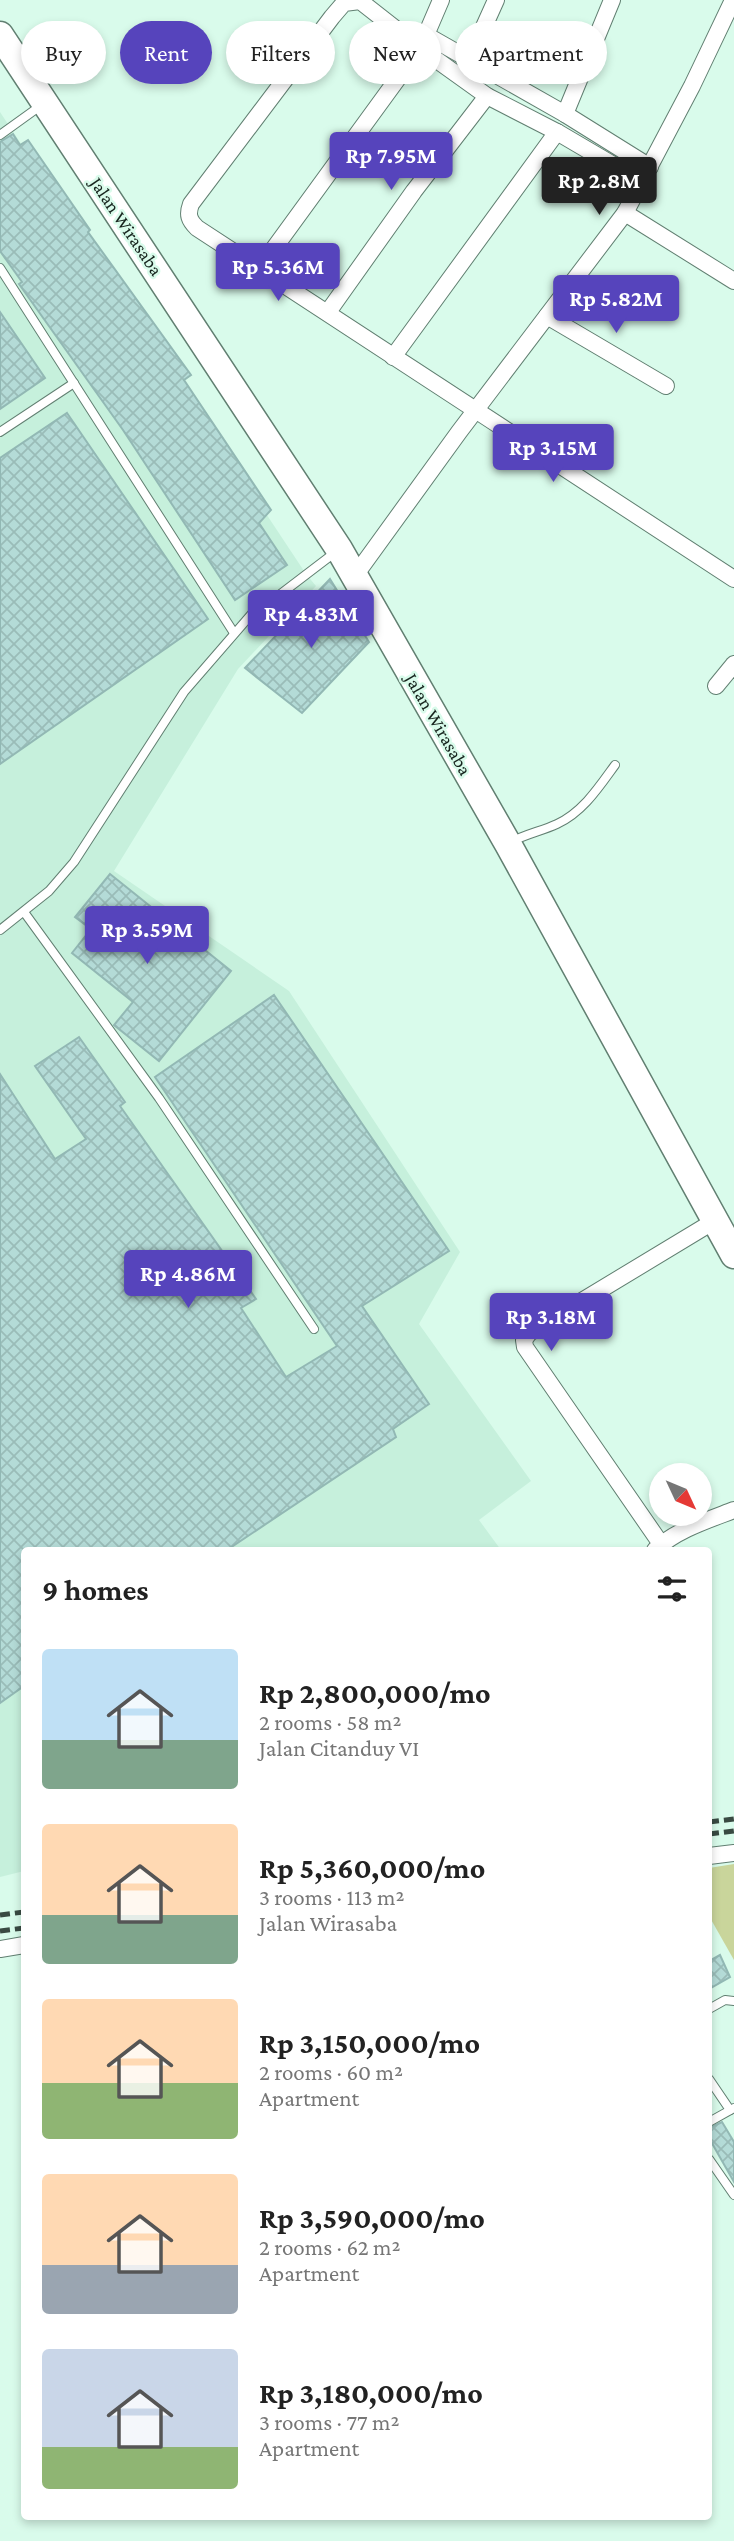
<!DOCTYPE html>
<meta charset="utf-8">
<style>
body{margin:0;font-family:"Crimson Pro",serif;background:#f2f2f2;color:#222;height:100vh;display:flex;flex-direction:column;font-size:26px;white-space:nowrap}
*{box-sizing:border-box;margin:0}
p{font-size:23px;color:#767676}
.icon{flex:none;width:38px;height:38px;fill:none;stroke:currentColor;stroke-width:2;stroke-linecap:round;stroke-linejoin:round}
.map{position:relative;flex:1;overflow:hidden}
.details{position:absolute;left:21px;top:1547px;width:691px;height:973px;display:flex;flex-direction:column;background:#fff;border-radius:7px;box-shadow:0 4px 10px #0003}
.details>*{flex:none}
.top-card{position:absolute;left:21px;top:21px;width:693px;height:63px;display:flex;gap:14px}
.needle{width:46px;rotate:134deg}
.controls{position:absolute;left:649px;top:1463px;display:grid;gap:14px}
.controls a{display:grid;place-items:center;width:63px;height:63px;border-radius:50%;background:#fff;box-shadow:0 4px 10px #0003;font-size:35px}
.price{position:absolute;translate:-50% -60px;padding:0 16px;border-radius:7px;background:#5644bc;color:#fff;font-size:23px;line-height:46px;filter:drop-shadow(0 2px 4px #0008)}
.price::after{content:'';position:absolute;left:50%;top:42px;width:21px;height:16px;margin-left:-10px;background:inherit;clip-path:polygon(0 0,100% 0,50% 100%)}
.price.selected{background:#222;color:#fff}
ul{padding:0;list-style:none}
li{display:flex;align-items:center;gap:21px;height:175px;padding:0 21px}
li span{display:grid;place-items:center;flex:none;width:196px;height:140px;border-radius:7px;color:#555}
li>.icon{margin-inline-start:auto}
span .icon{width:84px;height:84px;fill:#fffc;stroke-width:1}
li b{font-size:30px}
h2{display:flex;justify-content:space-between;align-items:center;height:84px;padding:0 21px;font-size:30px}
.chip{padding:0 24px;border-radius:32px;background:#fff;box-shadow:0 4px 10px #0003;font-size:24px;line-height:63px}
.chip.selected{background:#5644bc;color:#fff}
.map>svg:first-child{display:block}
.built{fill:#c6f0dc}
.pitch{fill:#c9d59b}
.building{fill:url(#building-cross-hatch);stroke:#92b8b4;stroke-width:2}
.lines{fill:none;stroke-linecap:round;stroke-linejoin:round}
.service-casing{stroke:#617f71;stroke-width:10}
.minor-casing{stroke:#617f71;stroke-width:18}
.primary-casing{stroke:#617f71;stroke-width:29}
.service{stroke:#fff;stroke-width:8}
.minor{stroke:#fff;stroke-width:16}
.primary{stroke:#fff;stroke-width:26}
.rail{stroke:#394a42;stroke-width:5;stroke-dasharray:10 5;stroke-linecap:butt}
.labels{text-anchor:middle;stroke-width:5;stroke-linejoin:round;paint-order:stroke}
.street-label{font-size:19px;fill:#17241e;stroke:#d9fbeb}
</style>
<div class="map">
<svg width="734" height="2541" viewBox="0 0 734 2541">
<defs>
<pattern id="building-cross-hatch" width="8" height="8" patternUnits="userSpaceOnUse" patternTransform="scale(1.75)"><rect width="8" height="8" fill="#b4dbd7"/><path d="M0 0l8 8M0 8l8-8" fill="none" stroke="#9abcb8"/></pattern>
</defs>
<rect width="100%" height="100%" fill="#d9fbeb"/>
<!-- built -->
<polygon class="built" points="0,112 306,574 316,586 238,669 114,871 289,991 460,1252 419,1324 531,1481 479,1520 501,1550 24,1550 24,1871 0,1877"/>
<!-- pitch -->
<polygon class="pitch" points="734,1864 734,1960 709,1916 709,1868"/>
<!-- building -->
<g class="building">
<polygon points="13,134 20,145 28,140 90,230 88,232 191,375 184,380 271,510 259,523 287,565 235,600 123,430 19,284 22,282 0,251 0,142"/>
<polygon points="0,312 45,378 0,409"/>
<polygon points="67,413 208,619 0,764 0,458"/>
<polygon points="330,579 369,642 302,713 245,668"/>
<polygon points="110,874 231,971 159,1061 114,1025 133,1002 72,953 91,929 75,917"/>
<polygon points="274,995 449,1251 362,1306 429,1404 393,1429 396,1437 227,1550 24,1550 24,1686 0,1703 0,1074 55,1159 86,1139 35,1066 79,1037 125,1102 120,1106 256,1299 241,1308 286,1377 337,1346 155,1077"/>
<polygon points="720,1955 730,1977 709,1989 709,1961"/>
<polygon points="722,2122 734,2142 734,2182 709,2138 709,2128"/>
</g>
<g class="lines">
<!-- service casing -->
<g class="service-casing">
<g id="service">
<polyline points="0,135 43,104"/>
<polyline points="0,268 234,633"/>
<polyline points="0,432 74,383"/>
<polyline points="278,596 337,551"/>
<path d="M511,842C526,834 542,831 557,824C583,812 599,787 615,765"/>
<polyline points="24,912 159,1098 314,1329"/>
<polyline points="0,930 49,891 74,862 184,692 255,610"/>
<polyline points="709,2009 725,2000 734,2001"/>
<polyline points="709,2079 730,2110"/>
<polyline points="709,2122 734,2108"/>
<polyline points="709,2159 734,2195"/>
</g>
</g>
<!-- minor casing -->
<g class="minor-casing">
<g id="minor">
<polyline points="441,0 426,35 565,114 650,167"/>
<polyline points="469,60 496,0"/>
<polyline points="565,114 612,0"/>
<path d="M642,182L557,132L487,96L420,48L360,1L344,3L332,17L191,204C187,215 189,220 197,228L734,579"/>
<polyline points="625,213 734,281"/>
<polyline points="259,269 420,48"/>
<polyline points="328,312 414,191 487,96"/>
<polyline points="547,316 666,386"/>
<polyline points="393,357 557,132"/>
<polyline points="354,577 459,432 625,213 692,86 733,0"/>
<polyline points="716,686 734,664"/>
<polyline points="661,1544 525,1347 524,1340 529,1333 716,1220"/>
<path d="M655,1550C676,1530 708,1520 734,1510"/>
<polyline points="709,1856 734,1853"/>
<polyline points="0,1949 24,1945"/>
</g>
</g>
<!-- primary casing -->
<g class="primary-casing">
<polyline id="primary" points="0,35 339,549 508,844 734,1255"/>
</g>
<!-- service -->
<use href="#service" class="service"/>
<!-- minor -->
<use href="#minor" class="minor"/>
<!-- primary -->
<use href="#primary" class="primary"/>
<!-- rail -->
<g class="rail">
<polyline points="709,1822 734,1819"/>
<polyline points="709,1834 734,1831"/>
<polyline points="0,1915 24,1912"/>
<polyline points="0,1931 24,1928"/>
</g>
</g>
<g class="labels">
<!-- street labels -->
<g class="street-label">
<text transform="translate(127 226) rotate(56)" y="7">Jalan Wirasaba</text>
<text transform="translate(439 724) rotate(60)" y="7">Jalan Wirasaba</text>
</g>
</g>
</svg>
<div class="controls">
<a><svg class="needle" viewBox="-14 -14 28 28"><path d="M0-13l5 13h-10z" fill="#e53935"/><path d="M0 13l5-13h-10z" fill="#767676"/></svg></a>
</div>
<b class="price" style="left:391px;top:192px">Rp 7.95M</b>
<b class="price selected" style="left:599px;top:217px">Rp 2.8M</b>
<b class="price" style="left:278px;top:303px">Rp 5.36M</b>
<b class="price" style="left:616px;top:335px">Rp 5.82M</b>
<b class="price" style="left:553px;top:484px">Rp 3.15M</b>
<b class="price" style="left:311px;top:650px">Rp 4.83M</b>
<b class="price" style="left:147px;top:966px">Rp 3.59M</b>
<b class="price" style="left:188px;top:1310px">Rp 4.86M</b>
<b class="price" style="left:551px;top:1353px">Rp 3.18M</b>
<div class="top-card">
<a class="chip">Buy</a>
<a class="chip selected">Rent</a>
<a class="chip">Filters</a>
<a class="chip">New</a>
<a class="chip">Apartment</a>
</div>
<section class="details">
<h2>9 homes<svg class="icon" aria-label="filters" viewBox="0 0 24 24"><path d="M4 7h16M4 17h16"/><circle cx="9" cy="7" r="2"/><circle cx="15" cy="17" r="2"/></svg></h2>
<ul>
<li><span style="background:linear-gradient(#bfe0f5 65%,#7fa58c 0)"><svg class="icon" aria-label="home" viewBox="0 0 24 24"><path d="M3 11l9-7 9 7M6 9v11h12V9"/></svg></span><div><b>Rp 2,800,000/mo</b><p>2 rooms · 58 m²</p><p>Jalan Citanduy VI</p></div></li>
<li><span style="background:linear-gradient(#ffd9b3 65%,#7fa58c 0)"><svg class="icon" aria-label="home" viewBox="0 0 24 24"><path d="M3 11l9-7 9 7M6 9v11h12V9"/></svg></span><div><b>Rp 5,360,000/mo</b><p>3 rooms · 113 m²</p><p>Jalan Wirasaba</p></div></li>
<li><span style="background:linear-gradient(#ffd9b3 60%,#8fb573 0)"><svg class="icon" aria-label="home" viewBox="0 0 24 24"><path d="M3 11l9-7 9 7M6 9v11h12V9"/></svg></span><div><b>Rp 3,150,000/mo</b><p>2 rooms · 60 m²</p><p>Apartment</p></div></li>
<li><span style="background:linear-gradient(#ffd9b3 65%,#9aa5b1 0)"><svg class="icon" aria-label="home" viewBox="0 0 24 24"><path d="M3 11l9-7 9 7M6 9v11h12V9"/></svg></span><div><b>Rp 3,590,000/mo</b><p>2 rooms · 62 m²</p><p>Apartment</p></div></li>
<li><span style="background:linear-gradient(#c9d6e8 70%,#8fb573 0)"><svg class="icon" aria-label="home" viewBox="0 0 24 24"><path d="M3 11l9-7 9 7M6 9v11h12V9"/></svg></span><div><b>Rp 3,180,000/mo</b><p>3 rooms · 77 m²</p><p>Apartment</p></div></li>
</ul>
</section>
</div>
